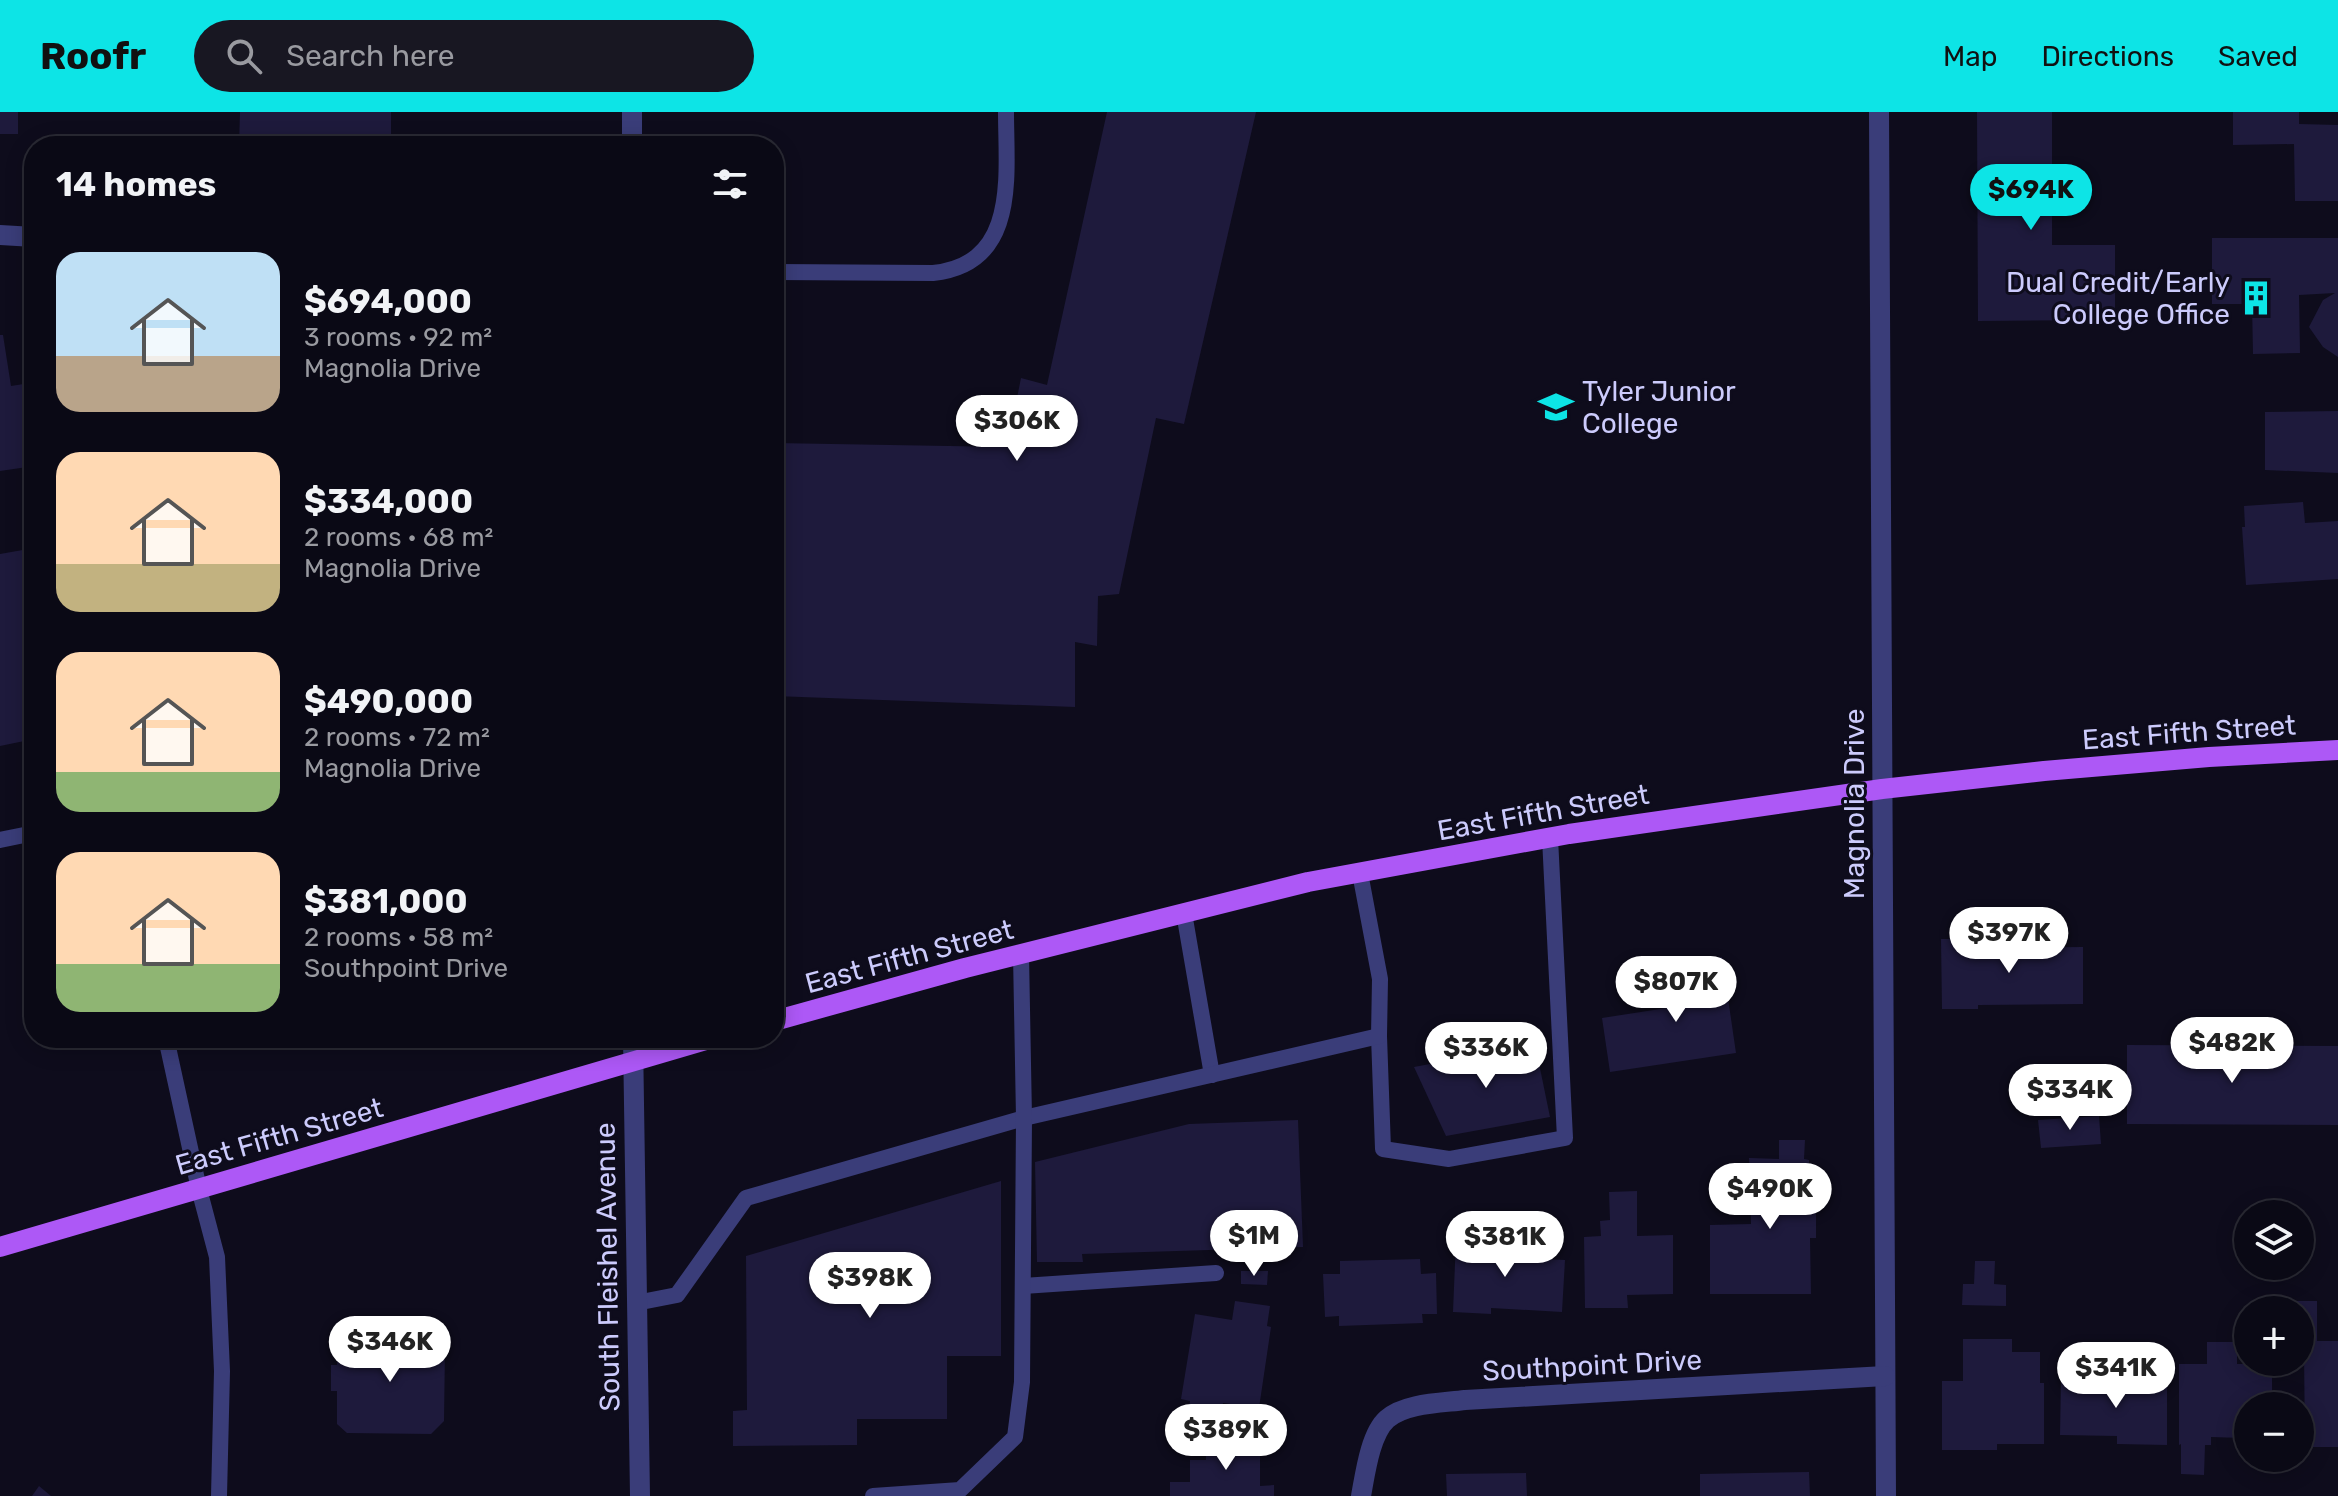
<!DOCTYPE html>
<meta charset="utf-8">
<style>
body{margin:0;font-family:Rubik,sans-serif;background:#181722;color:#f1f3f6;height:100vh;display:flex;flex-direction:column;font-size:30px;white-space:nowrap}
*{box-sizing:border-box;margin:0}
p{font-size:26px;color:#999aa0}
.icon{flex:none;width:44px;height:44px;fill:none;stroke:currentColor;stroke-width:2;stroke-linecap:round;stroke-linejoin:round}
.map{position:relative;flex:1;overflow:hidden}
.details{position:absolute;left:24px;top:24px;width:760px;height:912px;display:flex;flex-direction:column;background:#0a0915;border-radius:32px;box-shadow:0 4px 20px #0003,0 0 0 2px #2a2a34}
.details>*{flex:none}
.buttons{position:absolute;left:2234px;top:1088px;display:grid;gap:16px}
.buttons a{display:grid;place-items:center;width:80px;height:80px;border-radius:50%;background:#0a0915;box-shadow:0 4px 20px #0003,0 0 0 2px #2a2a34;font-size:40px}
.price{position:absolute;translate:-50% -68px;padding:0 18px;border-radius:28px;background:#fff;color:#222;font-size:26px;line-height:52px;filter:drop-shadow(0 2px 4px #0008)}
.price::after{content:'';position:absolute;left:50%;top:48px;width:24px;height:18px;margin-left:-12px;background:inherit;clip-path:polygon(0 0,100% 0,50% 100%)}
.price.on{background:#0de4e6;color:#111}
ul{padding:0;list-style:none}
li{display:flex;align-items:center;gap:24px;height:200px;padding:0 32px}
li span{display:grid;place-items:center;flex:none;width:224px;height:160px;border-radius:24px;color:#555}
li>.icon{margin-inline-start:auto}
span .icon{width:96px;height:96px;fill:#fffc;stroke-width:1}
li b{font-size:34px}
h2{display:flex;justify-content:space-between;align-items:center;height:96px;padding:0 32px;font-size:34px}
header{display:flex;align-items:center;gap:48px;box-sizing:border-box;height:112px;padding:0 40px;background:#0de4e6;color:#111}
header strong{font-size:38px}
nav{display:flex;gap:44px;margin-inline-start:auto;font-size:28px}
.search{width:560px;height:72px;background:#181722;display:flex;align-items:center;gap:20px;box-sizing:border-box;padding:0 28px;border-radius:44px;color:#999aa0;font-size:30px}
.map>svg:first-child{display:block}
.building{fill:#1e1a3c}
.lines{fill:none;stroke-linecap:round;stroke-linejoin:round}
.service{stroke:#3a3d79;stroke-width:16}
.minor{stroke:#3a3d79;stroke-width:20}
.primary{stroke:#ad58f6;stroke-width:20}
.labels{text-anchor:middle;stroke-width:6;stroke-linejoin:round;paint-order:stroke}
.poi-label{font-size:28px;fill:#cccbfc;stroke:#0e0c1c;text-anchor:end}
.street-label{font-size:28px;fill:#cccbfc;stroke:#0e0c1c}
</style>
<header>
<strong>Roofr</strong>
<div class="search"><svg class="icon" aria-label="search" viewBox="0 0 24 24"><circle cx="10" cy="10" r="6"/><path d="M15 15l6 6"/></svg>Search here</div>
<nav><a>Map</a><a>Directions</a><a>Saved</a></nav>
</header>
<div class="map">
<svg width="2338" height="1384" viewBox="0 0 2338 1384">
<rect width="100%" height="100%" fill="#0e0c1c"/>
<!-- building -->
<g class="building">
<rect x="0" y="0" width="18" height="22"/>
<polygon points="240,0 391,0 391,34 239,34"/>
<polygon points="1107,0 1256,0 1184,312 1156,306 1119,482 1098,484 1097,534 1075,530 1075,595 774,584 774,331 1007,335 1021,266 1047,273"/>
<polygon points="1977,0 2052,0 2052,133 2115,133 2115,208 1978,209"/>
<polygon points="2233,0 2299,0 2299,12 2338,13 2338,89 2295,89 2294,32 2233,33"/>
<polygon points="2212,126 2338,126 2338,245 2323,235 2309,215 2323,188 2335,181 2299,183 2300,241 2253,242 2252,192 2212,192"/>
<polygon points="0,223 3,223 11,274 30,271 34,297 34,354 0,359"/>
<polygon points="2338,299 2338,361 2265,358 2265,300"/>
<polygon points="2303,390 2305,411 2338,409 2338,467 2246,473 2242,415 2245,415 2244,394"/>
<polygon points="34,436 34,627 0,634 0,442"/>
<polygon points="1941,827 1975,827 1975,836 2083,835 2083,892 1978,893 1978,897 1942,897"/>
<polygon points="1722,845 1736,941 1610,960 1602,906 1686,893 1680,851"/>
<polygon points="1535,932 1550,1005 1446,1024 1414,955"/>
<polygon points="2127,933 2338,934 2338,1013 2127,1012"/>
<polygon points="2099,1004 2101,1032 2041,1036 2038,1008"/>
<polygon points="1298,1008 1303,1135 1082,1142 1083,1150 1037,1150 1035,1050 1189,1012"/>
<polygon points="1779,1028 1805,1028 1804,1047 1809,1048 1809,1068 1816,1067 1816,1126 1810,1126 1811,1182 1710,1182 1710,1113 1751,1112 1749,1046 1779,1047"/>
<polygon points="1001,1069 1001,1244 947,1244 947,1307 857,1307 857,1333 733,1334 733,1299 747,1298 746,1144"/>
<polygon points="1637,1079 1637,1124 1673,1123 1673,1182 1627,1183 1628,1196 1585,1196 1584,1125 1601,1124 1600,1109 1610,1108 1609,1080"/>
<polygon points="1456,1127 1491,1129 1491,1136 1543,1139 1543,1147 1565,1148 1562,1200 1491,1196 1491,1202 1453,1200"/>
<polygon points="1420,1147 1421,1162 1436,1161 1437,1202 1422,1202 1423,1211 1339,1214 1339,1204 1325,1205 1323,1162 1340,1162 1340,1149"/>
<polygon points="1975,1149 1995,1149 1994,1172 2006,1173 2006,1194 1962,1193 1963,1172 1974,1172"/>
<polygon points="1241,1159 1268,1159 1267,1173 1241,1172"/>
<polygon points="1235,1189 1270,1194 1267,1214 1271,1215 1259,1296 1223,1291 1221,1309 1188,1303 1190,1289 1181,1287 1195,1202 1232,1208"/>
<polygon points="2291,1189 2317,1189 2317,1229 2338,1229 2338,1335 2305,1335 2304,1239 2300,1239 2300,1198 2291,1198"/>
<polygon points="350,1222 433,1222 445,1237 444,1309 431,1322 347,1321 337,1312 337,1279 331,1279 331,1253 337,1253 338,1236"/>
<polygon points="1963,1227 2012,1227 2012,1240 2040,1240 2040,1271 2044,1271 2044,1332 1997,1332 1997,1338 1942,1338 1942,1269 1963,1269"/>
<polygon points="2207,1230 2237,1230 2237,1252 2272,1252 2272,1294 2248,1294 2248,1314 2242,1314 2242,1326 2211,1325 2211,1333 2205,1333 2204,1363 2181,1362 2181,1332 2179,1333 2179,1252 2207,1252"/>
<polygon points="2061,1267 2167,1268 2167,1333 2117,1332 2117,1324 2060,1323"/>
<polygon points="1206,1328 1260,1328 1260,1374 1274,1373 1274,1384 1170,1384 1170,1370 1190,1370 1190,1348 1206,1348"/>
<polygon points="1809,1360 1810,1384 1700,1384 1700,1362"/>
<polygon points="1526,1361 1527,1384 1447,1384 1446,1362"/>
<polygon points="39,1374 51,1384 32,1384"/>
</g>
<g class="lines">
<!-- service -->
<g class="service">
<path d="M774,160L933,161C1019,152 1006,64 1006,0"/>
<polyline points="0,728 34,721"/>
<polyline points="1184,801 1212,963"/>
<polyline points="1379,924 1383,1037 1449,1047 1565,1026 1550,726"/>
<polyline points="166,926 199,1077 217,1145 222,1259 219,1384"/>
<polyline points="1023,1174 1216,1161"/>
<polyline points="636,1191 677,1183 746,1086 1024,1006 1379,924 1380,867 1360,761"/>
<polyline points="873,1384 960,1378 1015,1325 1022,1270 1024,1006 1021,842"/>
</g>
<!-- minor -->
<g class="minor">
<polyline points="632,0 632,34"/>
<polyline points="1879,0 1886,1384"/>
<polyline points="0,123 34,125"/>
<polyline points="633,926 640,1384"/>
<path d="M1361,1384C1365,1363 1370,1322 1387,1307C1405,1291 1442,1291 1465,1288L1885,1264"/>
</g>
<!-- primary -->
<g class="primary">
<polyline points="774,909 965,856 1308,770 1569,722 1882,677 2044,659 2209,645 2338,638"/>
<polyline points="0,1135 713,926"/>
</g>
</g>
<!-- icons -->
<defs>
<g id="building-bare" transform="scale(2.76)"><path d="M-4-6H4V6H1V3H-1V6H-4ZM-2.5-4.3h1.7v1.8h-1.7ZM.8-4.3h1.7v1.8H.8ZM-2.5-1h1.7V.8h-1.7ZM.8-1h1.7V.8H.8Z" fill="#0de4e6" stroke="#0e0c1c" stroke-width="2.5" paint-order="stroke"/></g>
<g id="university-bare" transform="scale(2.76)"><path d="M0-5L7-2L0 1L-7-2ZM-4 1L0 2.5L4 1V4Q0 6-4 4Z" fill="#0de4e6" stroke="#0e0c1c" stroke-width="2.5" paint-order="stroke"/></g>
</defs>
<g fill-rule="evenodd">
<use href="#building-bare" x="2256" y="186"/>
<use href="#university-bare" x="1556" y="295"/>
</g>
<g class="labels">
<!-- poi labels -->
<g class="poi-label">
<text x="2230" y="180">Dual Credit/Early<tspan x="2230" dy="32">College Office</tspan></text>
<text x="1582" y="289" text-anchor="start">Tyler Junior<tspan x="1582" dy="32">College</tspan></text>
</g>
<!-- street labels -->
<g class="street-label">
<text transform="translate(2189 620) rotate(-4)" y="10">East Fifth Street</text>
<text transform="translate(1854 692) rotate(-90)" y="10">Magnolia Drive</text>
<text transform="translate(1543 700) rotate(-10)" y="10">East Fifth Street</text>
<text transform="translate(909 844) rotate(-15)" y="10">East Fifth Street</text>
<text transform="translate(279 1024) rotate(-16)" y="10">East Fifth Street</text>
<text transform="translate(607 1155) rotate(-91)" y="10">South Fleishel Avenue</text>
<text transform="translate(1592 1253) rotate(-3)" y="10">Southpoint Drive</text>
</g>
</g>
</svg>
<div class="buttons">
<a><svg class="icon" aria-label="layers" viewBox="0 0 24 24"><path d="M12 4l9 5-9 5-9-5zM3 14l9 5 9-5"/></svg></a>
<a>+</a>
<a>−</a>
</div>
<b class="price on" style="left:2031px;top:120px">$694K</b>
<b class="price" style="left:1017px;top:351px">$306K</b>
<b class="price" style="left:2009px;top:863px">$397K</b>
<b class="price" style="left:1676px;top:912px">$807K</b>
<b class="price" style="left:2232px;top:973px">$482K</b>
<b class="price" style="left:1486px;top:978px">$336K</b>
<b class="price" style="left:2070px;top:1020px">$334K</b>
<b class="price" style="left:1770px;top:1119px">$490K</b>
<b class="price" style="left:1254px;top:1166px">$1M</b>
<b class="price" style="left:1505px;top:1167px">$381K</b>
<b class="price" style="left:870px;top:1208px">$398K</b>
<b class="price" style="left:390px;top:1272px">$346K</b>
<b class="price" style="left:2116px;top:1298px">$341K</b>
<b class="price" style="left:1226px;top:1360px">$389K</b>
<section class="details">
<h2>14 homes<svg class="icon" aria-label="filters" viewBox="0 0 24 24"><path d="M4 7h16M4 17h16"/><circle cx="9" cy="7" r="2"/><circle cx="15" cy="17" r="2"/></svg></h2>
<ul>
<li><span style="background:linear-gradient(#bfe0f5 65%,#b9a48a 0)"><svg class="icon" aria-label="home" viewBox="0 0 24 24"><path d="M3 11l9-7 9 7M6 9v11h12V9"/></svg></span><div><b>$694,000</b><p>3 rooms · 92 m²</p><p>Magnolia Drive</p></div></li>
<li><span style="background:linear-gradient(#ffd9b3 70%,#c2b280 0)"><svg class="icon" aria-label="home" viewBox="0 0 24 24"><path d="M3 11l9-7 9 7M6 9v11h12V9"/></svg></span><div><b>$334,000</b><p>2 rooms · 68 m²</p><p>Magnolia Drive</p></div></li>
<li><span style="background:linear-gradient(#ffd9b3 75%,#8fb573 0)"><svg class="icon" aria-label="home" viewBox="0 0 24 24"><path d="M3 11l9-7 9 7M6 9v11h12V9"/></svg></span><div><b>$490,000</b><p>2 rooms · 72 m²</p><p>Magnolia Drive</p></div></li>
<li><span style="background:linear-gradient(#ffd9b3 70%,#8fb573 0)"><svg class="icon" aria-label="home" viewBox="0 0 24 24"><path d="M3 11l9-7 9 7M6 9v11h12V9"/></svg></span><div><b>$381,000</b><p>2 rooms · 58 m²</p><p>Southpoint Drive</p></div></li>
</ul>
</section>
</div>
